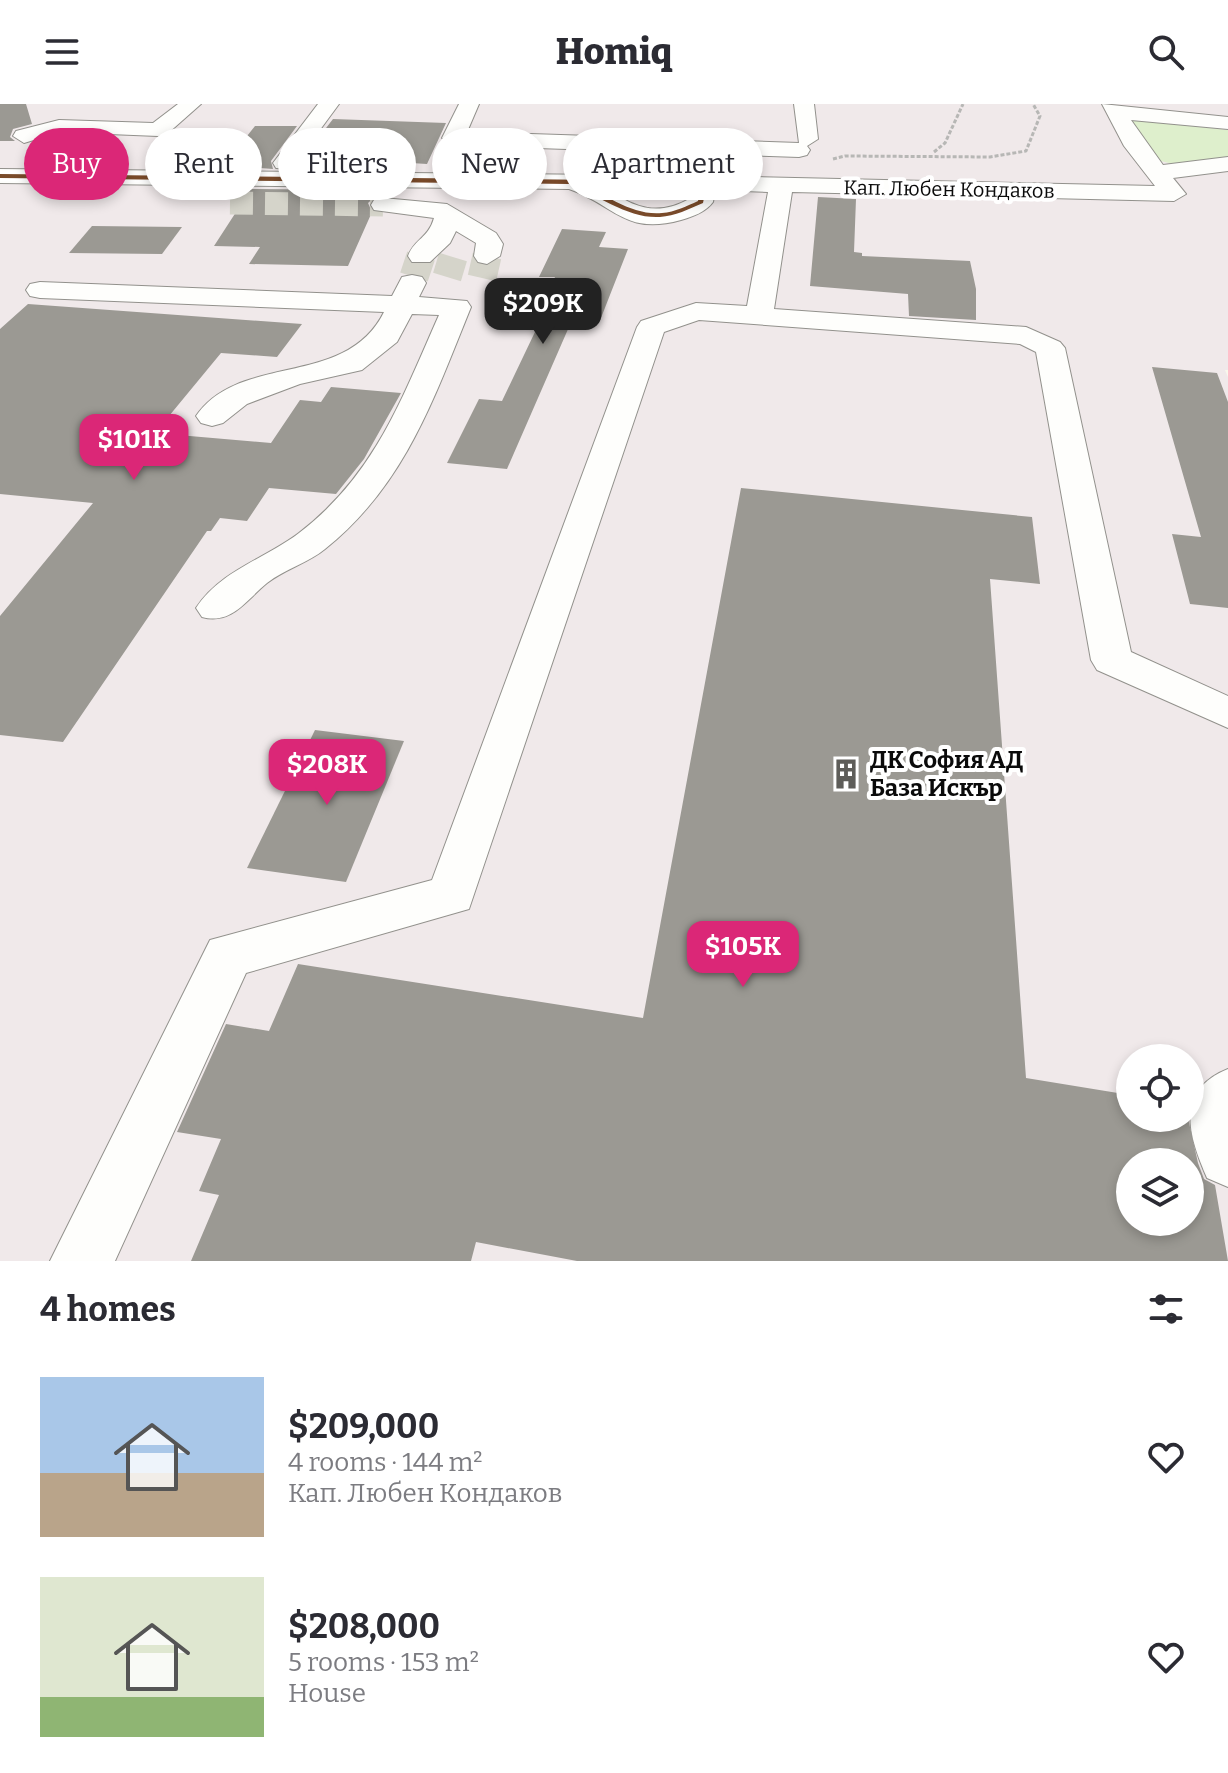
<!DOCTYPE html>
<meta charset="utf-8">
<style>
body{margin:0;font-family:Bitter,serif;background:#f7f7f7;color:#2b2b33;height:100vh;display:flex;flex-direction:column;font-size:30px;white-space:nowrap}
*{box-sizing:border-box;margin:0}
p{font-size:26px;color:#7c7c81}
.icon{flex:none;width:44px;height:44px;fill:none;stroke:currentColor;stroke-width:2;stroke-linecap:round;stroke-linejoin:round}
.map{position:relative;height:1157px;overflow:hidden}
.details{display:flex;flex-direction:column;background:#fff;flex:1}
.details>*{flex:none}
.hud{position:absolute;left:24px;top:24px;width:800px;height:72px;display:flex;gap:16px}
.controls{position:absolute;left:1116px;top:940px;display:grid;gap:16px}
.controls a{display:grid;place-items:center;width:88px;height:88px;border-radius:50%;background:#fff;box-shadow:0 4px 12px #0003;font-size:40px}
.price{position:absolute;translate:-50% -68px;padding:0 18px;border-radius:16px;background:#db2777;color:#fff;font-size:26px;line-height:52px;filter:drop-shadow(0 2px 4px #0008)}
.price::after{content:'';position:absolute;left:50%;top:48px;width:24px;height:18px;margin-left:-12px;background:inherit;clip-path:polygon(0 0,100% 0,50% 100%)}
.price.current{background:#222;color:#fff}
ul{padding:0;list-style:none}
li{display:flex;align-items:center;gap:24px;height:200px;padding:0 40px}
li span{display:grid;place-items:center;flex:none;width:224px;height:160px;border-radius:0px;color:#555}
li>.icon{margin-inline-start:auto}
span .icon{width:96px;height:96px;fill:#fffc;stroke-width:1}
li b{font-size:34px}
h2{display:flex;justify-content:space-between;align-items:center;height:96px;padding:0 40px;font-size:34px}
.chip{padding:0 28px;border-radius:36px;background:#fff;box-shadow:0 4px 12px #0003;font-size:28px;line-height:72px}
.chip.current{background:#db2777;color:#fff}
header{display:flex;justify-content:space-between;align-items:center;height:104px;padding:0 40px;background:#fff;font-size:36px;font-weight:800}
.map>svg:first-child{display:block}
.industrial{fill:#f0e9ea;fill-rule:evenodd}
.green{fill:#deefcc}
.building{fill:#9b9993;fill-rule:evenodd}
.lines{fill:none;stroke-linecap:round;stroke-linejoin:round}
.minor-tunnel-far1{stroke:#d5d4ca;stroke-width:23;stroke-dasharray:23 12;stroke-linecap:butt}
.minor-tunnel{stroke:#d5d4ca;stroke-width:29;stroke-dasharray:29 14;stroke-linecap:butt}
.minor-casing{stroke:#92918c;stroke-width:2}
.path{stroke:#b7b7b5;stroke-width:3;stroke-dasharray:4 2;stroke-linecap:butt}
.minor{fill:#fefefc;fill-rule:evenodd}
.bus-1-casing{stroke:#fff;stroke-width:6}
.bus-1{fill:#7a4b2a;fill-rule:evenodd}
.labels{text-anchor:middle;stroke-width:8;stroke-linejoin:round;paint-order:stroke}
.far-street-label{font-size:20px;fill:#0a0a0a;stroke:#fff}
.poi-label{font-size:24px;font-weight:bold;fill:#0a0a0a;stroke:#fff;text-anchor:start}
</style>
<header><svg class="icon" aria-label="menu" viewBox="0 0 24 24"><path d="M4 6h16M4 12h16M4 18h16"/></svg>Homiq<svg class="icon" aria-label="search" viewBox="0 0 24 24"><circle cx="10" cy="10" r="6"/><path d="M15 15l6 6"/></svg></header>
<div class="map">
<svg width="1228" height="1157" viewBox="0 0 1228 1157">
<rect width="100%" height="100%" fill="#f9f8ec"/>
<!-- industrial -->
<path class="industrial" d="M0,0H1228V266H1225L1228,273V1157H0ZM1130,954H1190V1014H1130ZM1130,1058H1190V1118H1130Z"/>
<!-- green -->
<polygon class="green" points="1147,16 1228,26 1228,56 1177,61 1153,55 1129,20 1132,17"/>
<!-- building -->
<g class="building">
<polygon points="0,0 26,0 32,20 13,25 10,33 15,37 0,37"/>
<polygon points="333,15 446,19 427,60 395,58 391,66 332,65 336,60 324,51 306,50"/>
<polygon points="255,22 297,22 271,57 273,65 224,61"/>
<polygon points="251,85 382,86 368,99 372,108 348,162 249,160 260,143 214,142"/>
<polygon points="818,93 856,95 854,148 862,149 862,152 970,157 976,185 976,216 909,212 908,190 810,182"/>
<polygon points="92,122 182,123 162,150 69,149"/>
<polygon points="562,125 606,128 599,143 628,145 599,219 572,216 507,365 447,359 479,295 502,297 555,186 549,186 555,173 539,173"/>
<polygon points="28,200 302,220 277,253 221,249 155,329 271,339 300,296 321,298 331,283 401,289 364,355 336,390 269,384 247,417 220,414 211,427 207,427 63,638 0,631 0,512 93,399 0,390 0,225"/>
<polygon points="1152,263 1217,269 1228,298 1228,504 1190,500 1172,430 1201,433"/>
<path d="M741,384L1032,413L1040,480L990,475L1026,974L1130,991V1014H1188L1198,1059L1204,1075L1215,1081L1228,1157H577L476,1138L471,1157H191L219,1091L199,1087L221,1035L177,1028L226,920L269,927L298,860L643,914ZM1130,1058H1190V1118H1130Z"/>
<polygon points="315,626 404,637 346,778 247,764"/>
</g>
<g class="lines">
<!-- minor-tunnel-far1 -->
<polyline class="minor-tunnel-far1" points="230,99 383,101"/>
<!-- minor-tunnel -->
<g class="minor-tunnel">
<polyline points="414,173 421,152"/>
<polyline points="447,173 453,153"/>
<polyline points="482,174 487,152"/>
</g>
<!-- minor casing -->
<g class="minor-casing">
<g id="minor">
<polygon points="178,0 201,0 166,31 158,32 60,28 24,39 13,32 16,27 59,16 153,19"/>
<polygon points="318,0 339,0 300,53 322,54 333,61 322,68 276,64 273,59"/>
<polygon points="459,0 479,0 467,28 799,39 794,0 814,0 818,35 807,42 810,46 807,51 799,53 453,41 442,34"/>
<path d="M1102,0L1228,13V25L1131,16L1163,61L1228,53V67L1173,74L1186,90L1174,97L792,88L774,205L1026,223L1060,238L1065,244L1131,548L1228,592V624L1097,566L1091,556L1036,248L1020,240L699,216L664,228L469,805L246,869L115,1157H50L210,836L432,776L637,223L641,217L696,199L747,202L768,88L715,86L713,98C706,108 692,113 681,116C624,132 614,100 569,85L0,79V65L704,72L1155,82L1124,42ZM608,85L691,86L689,95C659,112 635,105 608,85Z"/>
<path d="M383,94L447,100L496,129L503,140L500,152L487,160L478,158L474,152L476,139L456,127L450,139L430,158H412L408,152C415,134 428,135 434,114L374,106L371,101L374,96Z"/>
<path d="M412,171L422,173L426,179L419,193L467,197L471,203C434,294 405,381 325,445C308,459 285,465 267,479C246,496 232,521 202,513L196,504C221,466 265,455 299,429C375,371 402,294 439,211L412,210L397,238L362,266L300,280L247,300L223,319L212,322L201,319L196,312C240,248 346,285 384,208L40,194L30,192L26,186L30,180L40,178L392,192L402,173Z"/>
<path d="M1228,965V1083L1207,1074C1188,1031 1175,986 1228,965Z"/>
</g>
</g>
<!-- path -->
<g class="path">
<polyline points="934,48 945,39 963,0"/>
<polyline points="833,55 845,52 990,53 1026,47 1040,12 1033,0"/>
</g>
<!-- minor -->
<use href="#minor" class="minor"/>
<!-- bus-1 casing -->
<g class="bus-1-casing">
<path id="bus-1" d="M0,70L704,77L707,79L703,99C689,105 675,112 660,113C629,115 597,91 569,80L0,74ZM579,79L701,81L698,97C687,102 675,108 662,109C632,112 605,90 579,79Z"/>
</g>
<!-- bus-1 -->
<use href="#bus-1" class="bus-1"/>
</g>
<!-- icons -->
<defs>
<g id="building-bare" transform="scale(2.4)"><path d="M-4-6H4V6H1V3H-1V6H-4ZM-2.5-4.3h1.7v1.8h-1.7ZM.8-4.3h1.7v1.8H.8ZM-2.5-1h1.7V.8h-1.7ZM.8-1h1.7V.8H.8Z" fill="#5e5d59" stroke="#fff" stroke-width="2.5" paint-order="stroke"/></g>
</defs>
<g fill-rule="evenodd">
<use href="#building-bare" x="846" y="670"/>
</g>
<g class="labels">
<!-- far-street labels -->
<g class="far-street-label">
<text transform="translate(949 85) rotate(1)" y="7">Кап. Любен Кондаков</text>
</g>
<!-- poi labels -->
<g class="poi-label">
<text x="870" y="664">ДК София АД<tspan x="870" dy="28">База Искър</tspan></text>
</g>
</g>
</svg>
<div class="controls">
<a><svg class="icon" aria-label="locate" viewBox="0 0 24 24"><circle cx="12" cy="12" r="6"/><path d="M12 2v4M12 18v4M2 12h4M18 12h4"/></svg></a>
<a><svg class="icon" aria-label="layers" viewBox="0 0 24 24"><path d="M12 4l9 5-9 5-9-5zM3 14l9 5 9-5"/></svg></a>
</div>
<b class="price current" style="left:543px;top:242px">$209K</b>
<b class="price" style="left:134px;top:378px">$101K</b>
<b class="price" style="left:327px;top:703px">$208K</b>
<b class="price" style="left:743px;top:885px">$105K</b>
<div class="hud">
<a class="chip current">Buy</a>
<a class="chip">Rent</a>
<a class="chip">Filters</a>
<a class="chip">New</a>
<a class="chip">Apartment</a>
</div>
</div>
<section class="details">
<h2>4 homes<svg class="icon" aria-label="filters" viewBox="0 0 24 24"><path d="M4 7h16M4 17h16"/><circle cx="9" cy="7" r="2"/><circle cx="15" cy="17" r="2"/></svg></h2>
<ul>
<li><span style="background:linear-gradient(#a9c7e8 60%,#b9a48a 0)"><svg class="icon" aria-label="home" viewBox="0 0 24 24"><path d="M3 11l9-7 9 7M6 9v11h12V9"/></svg></span><div><b>$209,000</b><p>4 rooms · 144 m²</p><p>Кап. Любен Кондаков</p></div><svg class="icon" aria-label="heart" viewBox="0 0 24 24"><path d="M12 20l-8-8c-3-5 5-10 8-4 3-6 11-1 8 4z"/></svg></li>
<li><span style="background:linear-gradient(#dfe7d0 75%,#8fb573 0)"><svg class="icon" aria-label="home" viewBox="0 0 24 24"><path d="M3 11l9-7 9 7M6 9v11h12V9"/></svg></span><div><b>$208,000</b><p>5 rooms · 153 m²</p><p>House</p></div><svg class="icon" aria-label="heart" viewBox="0 0 24 24"><path d="M12 20l-8-8c-3-5 5-10 8-4 3-6 11-1 8 4z"/></svg></li>
</ul>
</section>
